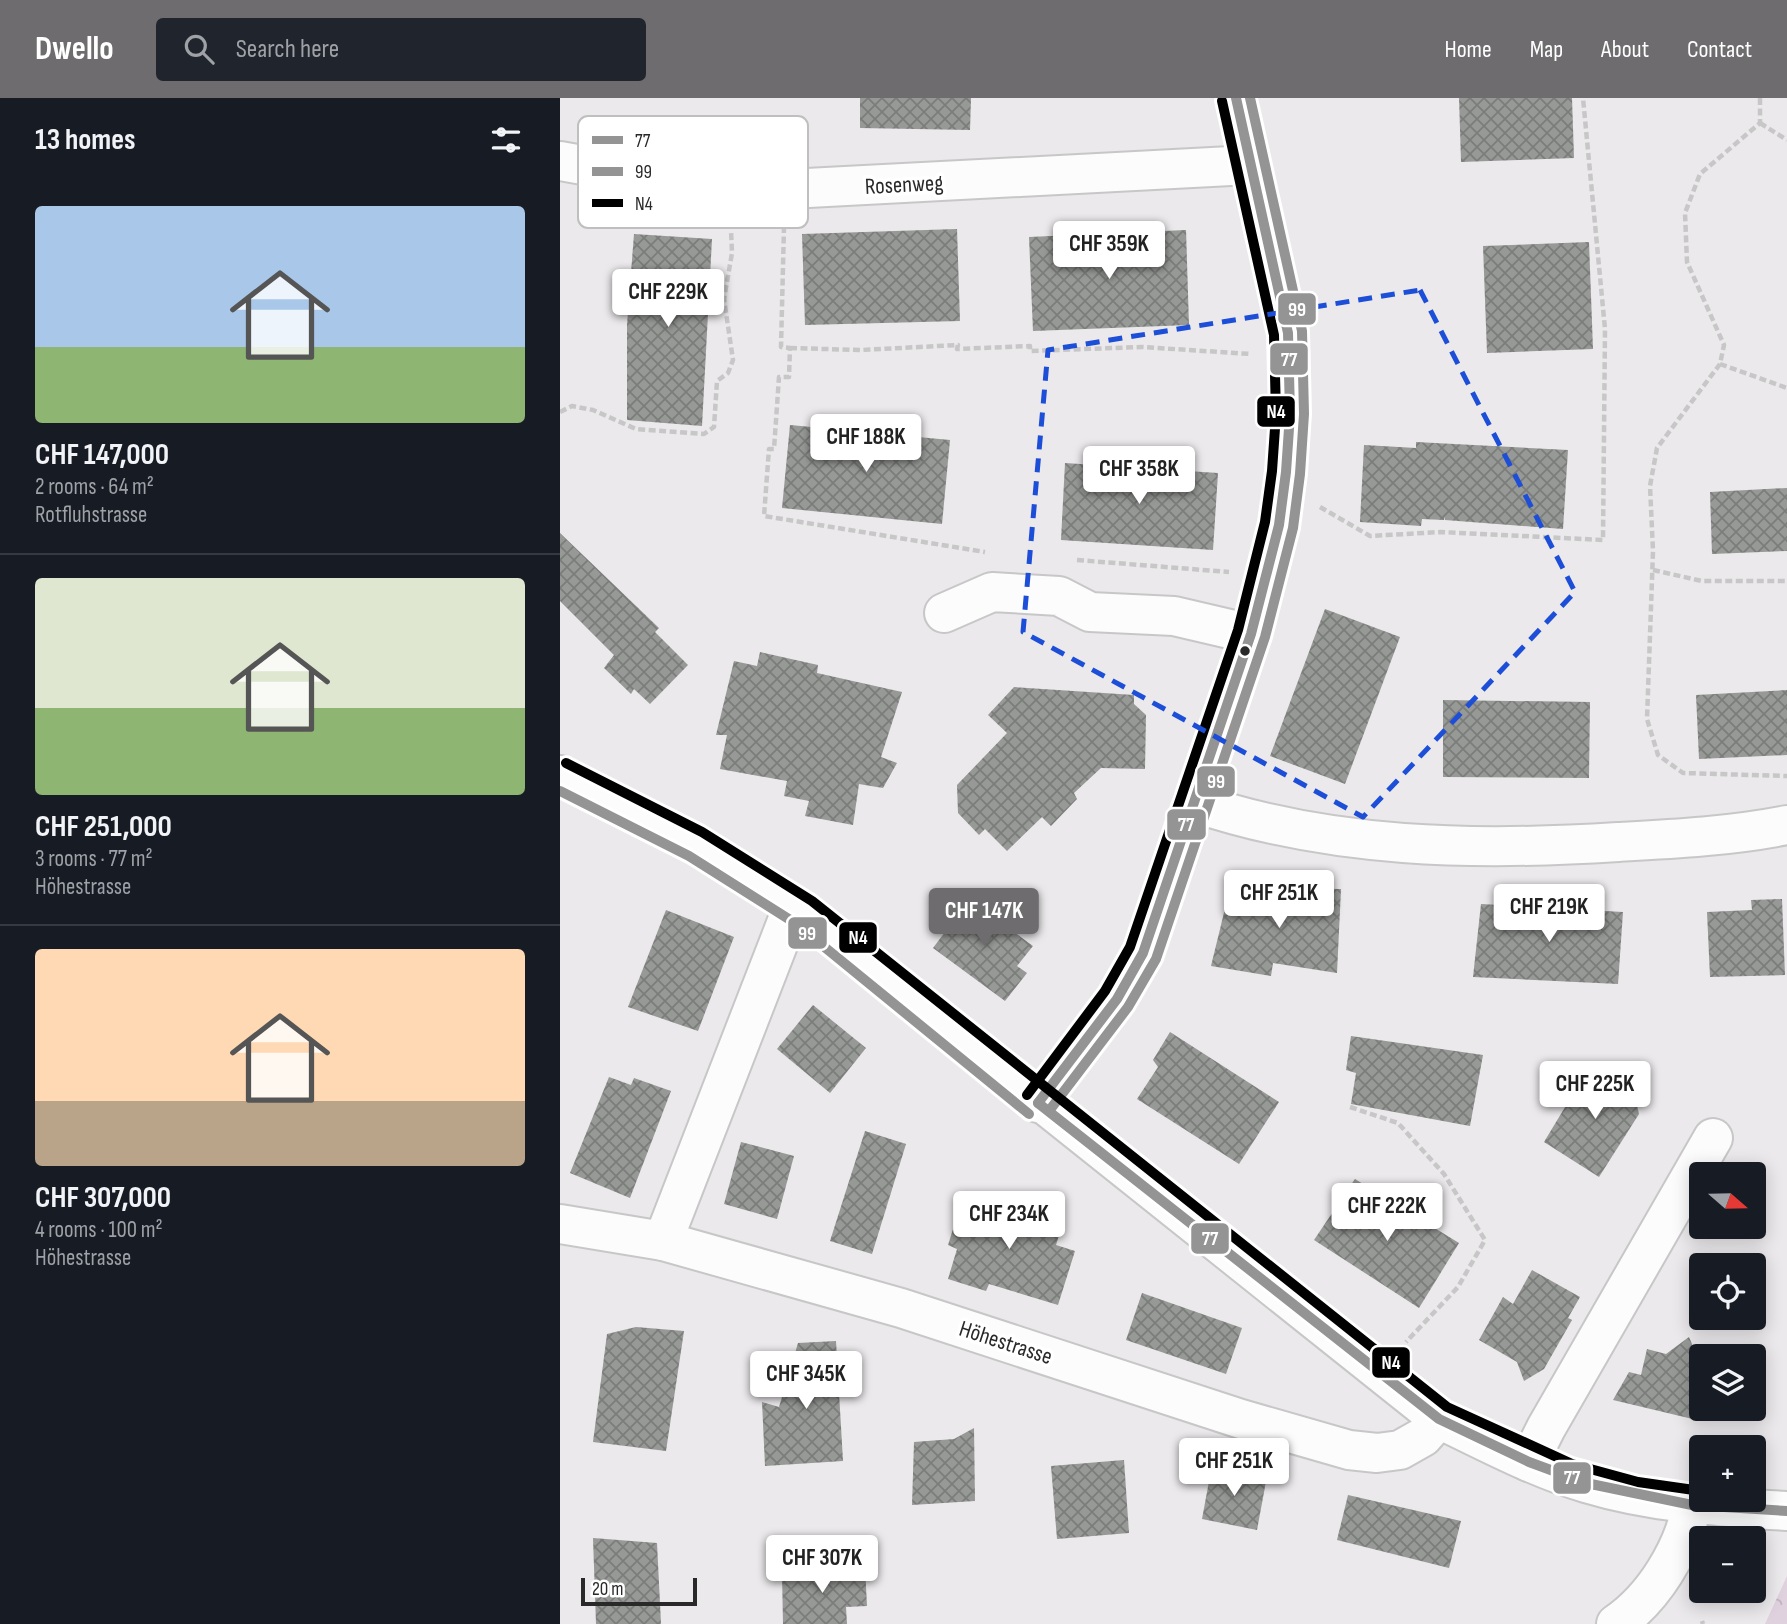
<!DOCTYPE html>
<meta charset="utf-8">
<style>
body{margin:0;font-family:"Sofia Sans Condensed",sans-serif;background:#20242c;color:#f1f3f6;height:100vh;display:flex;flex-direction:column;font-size:26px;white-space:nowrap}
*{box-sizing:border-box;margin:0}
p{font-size:23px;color:#9ea1a6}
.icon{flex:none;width:38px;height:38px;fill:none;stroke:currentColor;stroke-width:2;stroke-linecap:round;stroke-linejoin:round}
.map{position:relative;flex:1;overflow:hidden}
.drawer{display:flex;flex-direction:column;background:#171b24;width:560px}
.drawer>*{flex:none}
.needle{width:46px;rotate:110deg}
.buttons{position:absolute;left:1129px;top:1064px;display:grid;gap:14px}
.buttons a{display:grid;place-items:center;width:77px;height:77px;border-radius:7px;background:#171b24;box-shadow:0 4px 18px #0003;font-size:35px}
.scale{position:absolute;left:21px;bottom:18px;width:116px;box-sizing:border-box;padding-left:7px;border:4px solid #2a292a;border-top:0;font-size:19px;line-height:24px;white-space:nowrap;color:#2a292a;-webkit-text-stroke:5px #fff;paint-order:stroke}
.price{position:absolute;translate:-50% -60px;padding:0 16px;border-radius:7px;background:#fff;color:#222;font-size:23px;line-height:46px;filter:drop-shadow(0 2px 4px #0008)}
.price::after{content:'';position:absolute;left:50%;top:42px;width:21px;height:16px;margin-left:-10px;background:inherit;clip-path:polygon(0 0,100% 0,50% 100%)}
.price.active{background:#6e6c6e;color:#fff}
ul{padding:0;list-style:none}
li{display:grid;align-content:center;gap:14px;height:371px;padding:0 35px}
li+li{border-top:2px solid #363941}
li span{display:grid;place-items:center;height:217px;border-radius:7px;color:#555}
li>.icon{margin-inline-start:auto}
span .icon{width:126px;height:126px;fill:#fffc;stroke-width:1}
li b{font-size:30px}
h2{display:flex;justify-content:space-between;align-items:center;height:84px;padding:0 35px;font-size:30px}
header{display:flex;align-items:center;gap:42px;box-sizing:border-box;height:98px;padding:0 35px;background:#6e6c6e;color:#fff}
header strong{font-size:33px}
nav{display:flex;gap:38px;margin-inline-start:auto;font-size:24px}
.search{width:490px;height:63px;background:#20242c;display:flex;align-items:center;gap:18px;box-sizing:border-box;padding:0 24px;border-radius:7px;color:#9ea1a6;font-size:26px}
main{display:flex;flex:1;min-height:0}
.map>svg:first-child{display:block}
.forest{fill:url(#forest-crowns)}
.building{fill:url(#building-cross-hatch)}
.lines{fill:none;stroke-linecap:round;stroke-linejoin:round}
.minor-casing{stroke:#c8c7c8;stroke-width:42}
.major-casing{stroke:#c8c7c8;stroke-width:42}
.path{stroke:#c8c7c8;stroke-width:4.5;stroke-dasharray:7 3.5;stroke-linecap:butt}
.minor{stroke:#fcfcfc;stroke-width:38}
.major{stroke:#fcfcfc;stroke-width:38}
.bus-1-casing{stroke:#fff;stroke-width:16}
.bus-2-casing{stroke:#fff;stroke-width:16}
.bus-3-casing{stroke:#fff;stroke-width:16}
.bus-1{stroke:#949494;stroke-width:10}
.bus-2{stroke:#949494;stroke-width:10}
.bus-3{stroke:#000;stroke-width:10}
.marked{fill:none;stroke:#1d4ed8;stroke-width:5;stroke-dasharray:14 9;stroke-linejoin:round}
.bus-dot{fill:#2a292a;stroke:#fff;stroke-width:2.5}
.labels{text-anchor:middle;stroke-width:7;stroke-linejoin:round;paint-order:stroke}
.street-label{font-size:23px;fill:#2a292a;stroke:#fff}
.key{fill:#fff;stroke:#bfbfbf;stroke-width:2}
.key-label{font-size:19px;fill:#2a292a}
.line-badge{stroke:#fff;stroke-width:2.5}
.badge-label{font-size:19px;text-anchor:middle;font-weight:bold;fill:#fff}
</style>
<header>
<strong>Dwello</strong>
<div class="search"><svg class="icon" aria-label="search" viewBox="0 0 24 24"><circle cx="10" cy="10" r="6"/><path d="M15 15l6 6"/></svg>Search here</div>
<nav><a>Home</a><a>Map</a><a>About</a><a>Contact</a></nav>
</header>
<main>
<section class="drawer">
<h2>13 homes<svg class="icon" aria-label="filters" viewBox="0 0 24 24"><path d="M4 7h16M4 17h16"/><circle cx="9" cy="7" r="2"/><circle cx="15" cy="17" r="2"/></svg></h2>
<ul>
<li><span style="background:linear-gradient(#a9c7e8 65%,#8fb573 0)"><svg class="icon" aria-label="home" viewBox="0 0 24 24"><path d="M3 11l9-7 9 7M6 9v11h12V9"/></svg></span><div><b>CHF 147,000</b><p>2 rooms · 64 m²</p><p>Rotfluhstrasse</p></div></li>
<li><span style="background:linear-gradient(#dfe7d0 60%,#8fb573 0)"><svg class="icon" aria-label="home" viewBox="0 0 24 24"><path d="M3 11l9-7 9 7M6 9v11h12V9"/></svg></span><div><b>CHF 251,000</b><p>3 rooms · 77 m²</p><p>Höhestrasse</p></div></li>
<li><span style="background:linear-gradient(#ffd9b3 70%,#b9a48a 0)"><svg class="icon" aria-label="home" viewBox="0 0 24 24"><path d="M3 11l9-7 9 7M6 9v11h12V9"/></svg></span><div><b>CHF 307,000</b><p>4 rooms · 100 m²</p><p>Höhestrasse</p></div></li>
</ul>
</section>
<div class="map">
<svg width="1227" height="1526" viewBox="0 0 1227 1526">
<defs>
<pattern id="forest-crowns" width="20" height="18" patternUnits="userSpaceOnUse" patternTransform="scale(1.75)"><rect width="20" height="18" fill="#dfd1de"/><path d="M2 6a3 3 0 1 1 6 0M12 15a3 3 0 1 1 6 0" fill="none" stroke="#c0b3bf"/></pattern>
<pattern id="building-cross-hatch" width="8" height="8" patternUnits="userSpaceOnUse" patternTransform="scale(1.75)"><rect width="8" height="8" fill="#979996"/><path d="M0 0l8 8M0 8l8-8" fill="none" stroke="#7b7d7b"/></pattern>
</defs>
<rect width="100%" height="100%" fill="#ebe9eb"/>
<!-- forest -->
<polygon class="forest" points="1227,1478 1227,1526 1205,1526"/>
<!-- building -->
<g class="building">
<polygon points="300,0 411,0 410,32 300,30"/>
<polygon points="899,0 1012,0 1014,60 901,64"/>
<polygon points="397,131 400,223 245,227 242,136"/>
<polygon points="626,132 629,227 473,233 469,139"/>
<polygon points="74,136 152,141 142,328 67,322 67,227"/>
<polygon points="1029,144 1033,251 927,255 923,148"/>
<polygon points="230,327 390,342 382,426 222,410"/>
<polygon points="856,344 1008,352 1003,431 885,422 885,419 884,422 862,421 861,428 800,424 804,347 856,350"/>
<polygon points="505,365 658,375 653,452 501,442"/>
<polygon points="1227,390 1227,453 1152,456 1150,394"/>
<polygon points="0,435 99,530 95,534 128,567 90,606 74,591 71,596 44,570 54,557 0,503"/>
<polygon points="765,511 840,539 785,686 710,658"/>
<polygon points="200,554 258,567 257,575 342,594 321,659 337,665 323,690 299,686 293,727 245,718 249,703 224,698 227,683 160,671 167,637 156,637 174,563 197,568"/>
<polygon points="454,589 574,597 574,606 586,617 585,671 541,670 514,695 517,701 491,728 482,719 447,753 425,731 419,737 398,715 397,687 447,635 428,617"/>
<polygon points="1227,592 1227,657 1139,661 1136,597"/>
<polygon points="883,602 1030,604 1029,680 883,679"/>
<polygon points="670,790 781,791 777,875 713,865 711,878 651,868"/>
<polygon points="403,797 473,848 457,868 467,875 445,903 373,850 391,826 385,821"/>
<polygon points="1222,801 1225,877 1150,879 1147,814 1192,812 1191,802"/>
<polygon points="921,806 1063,814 1058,886 913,879"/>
<polygon points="106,812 174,839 138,933 68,909"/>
<polygon points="253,907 306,950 270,995 217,951"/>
<polygon points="610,934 719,1004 679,1066 577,1001 598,969 593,962"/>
<polygon points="791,938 923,957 910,1028 791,1006 796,975 786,972"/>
<polygon points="1044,973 1073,989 1079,1016 1039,1079 984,1044 1025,976"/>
<polygon points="49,979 71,987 74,980 111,993 70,1100 10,1075"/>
<polygon points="305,1033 346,1046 312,1156 270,1143"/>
<polygon points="181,1044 234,1058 217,1121 164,1106"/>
<polygon points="795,1081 899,1145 859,1210 754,1142"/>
<polygon points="404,1096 460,1115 503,1124 496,1147 515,1153 498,1207 429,1186 426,1193 388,1181 397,1151 388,1147"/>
<polygon points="972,1172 1020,1199 1008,1220 1012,1222 984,1271 964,1283 957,1264 919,1242 943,1199 953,1206"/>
<polygon points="582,1195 682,1230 666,1276 566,1242"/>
<polygon points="76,1229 124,1233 106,1353 33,1344 47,1236"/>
<polygon points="1129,1239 1141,1267 1141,1323 1053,1302 1069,1274 1081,1277 1087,1251 1106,1256"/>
<polygon points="276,1243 283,1363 205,1368 202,1304 219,1309 238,1245"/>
<polygon points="414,1330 415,1403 352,1407 354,1344 394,1341"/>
<polygon points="564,1362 569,1435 497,1441 491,1368"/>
<polygon points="652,1367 707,1378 697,1432 642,1421"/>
<polygon points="788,1397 901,1423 889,1470 777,1442"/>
<polygon points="33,1440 97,1445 101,1526 36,1526"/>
<polygon points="305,1469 307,1508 286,1509 287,1526 223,1526 222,1475"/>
</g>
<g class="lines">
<!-- minor casing -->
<g class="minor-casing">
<g id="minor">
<polyline points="0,63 171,94 690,67"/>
<polyline points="384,515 432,494 499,498 530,514 614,518 691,536"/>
<path d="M633,704C771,751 915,753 1058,744C1114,741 1172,738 1227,727"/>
<polyline points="478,1005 557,901 583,855 691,536 719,427 726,374 730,316 728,235 676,0"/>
<polyline points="0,1126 103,1143 341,1210 681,1321 789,1352 817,1355 840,1352 863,1339 879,1321"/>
<polyline points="103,1143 233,808"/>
<polyline points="969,1364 986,1330 1153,1040"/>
<path d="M1056,1526C1094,1500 1123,1452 1132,1407"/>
</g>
</g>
<!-- major casing -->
<g class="major-casing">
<path id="major" d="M0,677L136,746L243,814L879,1321C927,1344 975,1370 1026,1385C1092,1405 1159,1409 1227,1413"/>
</g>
<!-- path -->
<g class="path">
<polyline points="1200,0 1200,25 1140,76 1125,115 1127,164 1164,247 1160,266 1097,350 1090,388 1093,453 1087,621 1098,657 1123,675 1227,678"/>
<polyline points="1200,25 1227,42"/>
<polyline points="224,128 221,249 230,250 229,279 219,279 214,351 209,351 204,418 425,454"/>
<polyline points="230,250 301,252 398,247 397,251 470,248 470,253 582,249 691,256"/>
<polyline points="1160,266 1227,290"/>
<polyline points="0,314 12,308 33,312 76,331 144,336 154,329 157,283 168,275 173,262 164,201 172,155 171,132"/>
<polyline points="760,409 810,438 881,434 1043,442 1045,231 1023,0"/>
<polyline points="517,462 669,474"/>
<polyline points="1093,472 1142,483 1227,483"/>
<polyline points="790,1009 838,1025 884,1076 925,1142 898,1189 846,1244"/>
<polyline points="1142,1523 1143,1526"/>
</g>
<!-- minor -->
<use href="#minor" class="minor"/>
<!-- major -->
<use href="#major" class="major"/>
<!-- bus-1 casing -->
<g class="bus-1-casing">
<g id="bus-1">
<polyline points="478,1005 557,901 583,855 691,536 719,427 726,374 730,316 728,235 676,0"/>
<polyline points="478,1005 879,1321 969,1364 1026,1385 1132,1407 1227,1413"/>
</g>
</g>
<!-- bus-2 casing -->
<g class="bus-2-casing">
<g id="bus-2">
<polyline points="0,693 129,758 235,825 469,1016"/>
<polyline points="489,1013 568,909 596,861 705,539 733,430 740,376 744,316 742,233 690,0"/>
</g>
</g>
<!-- bus-3 casing -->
<g class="bus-3-casing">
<g id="bus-3">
<polyline points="6,665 142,734 252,803 887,1309 1012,1366 1078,1384 1141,1393"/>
<polyline points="467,997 545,893 570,849 678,532 705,424 712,373 716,316 714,237 662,3"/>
</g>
</g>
<!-- bus-1 -->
<use href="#bus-1" class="bus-1"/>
<!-- bus-2 -->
<use href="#bus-2" class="bus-2"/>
<!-- bus-3 -->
<use href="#bus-3" class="bus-3"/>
</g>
<!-- marked area -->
<path class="marked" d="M860,192L1015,494L803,719L463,534L488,252Z"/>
<!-- markers -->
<circle class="bus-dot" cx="685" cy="553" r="6"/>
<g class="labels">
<!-- street labels -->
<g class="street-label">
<text transform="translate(344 86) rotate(-3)" y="8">Rosenweg</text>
<text transform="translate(446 1244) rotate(18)" y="8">Höhestrasse</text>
</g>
</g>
<!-- legend -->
<rect x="18" y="18" width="230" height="112" rx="10" class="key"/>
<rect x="32" y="38" width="31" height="8" fill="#949494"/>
<rect x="32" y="69" width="31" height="9" fill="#949494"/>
<rect x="32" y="101" width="31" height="8" fill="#000"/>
<g class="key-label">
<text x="75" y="49">77</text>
<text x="75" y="80">99</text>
<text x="75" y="112">N4</text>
</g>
<g class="line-badge">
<rect x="717" y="194" width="40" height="34" rx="7" fill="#949494"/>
<rect x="709" y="244" width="40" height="34" rx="7" fill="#949494"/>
<rect x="696" y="297" width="40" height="33" rx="7" fill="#000"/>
<rect x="636" y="667" width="40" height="33" rx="7" fill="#949494"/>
<rect x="606" y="710" width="41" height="33" rx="7" fill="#949494"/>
<rect x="227" y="818" width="41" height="34" rx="7" fill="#949494"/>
<rect x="278" y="823" width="40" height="33" rx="7" fill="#000"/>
<rect x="630" y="1124" width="40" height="33" rx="7" fill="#949494"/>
<rect x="811" y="1248" width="40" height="33" rx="7" fill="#000"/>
<rect x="992" y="1363" width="40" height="34" rx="7" fill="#949494"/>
</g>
<g class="badge-label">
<text x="737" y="218">99</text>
<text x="729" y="268">77</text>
<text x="716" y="320">N4</text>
<text x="656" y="690">99</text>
<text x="626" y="733">77</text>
<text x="247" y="842">99</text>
<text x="298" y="846">N4</text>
<text x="650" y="1147">77</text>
<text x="831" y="1271">N4</text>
<text x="1012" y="1386">77</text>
</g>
</svg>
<div class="buttons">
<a><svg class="needle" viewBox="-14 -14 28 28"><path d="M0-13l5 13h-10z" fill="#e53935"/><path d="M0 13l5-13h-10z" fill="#9ea1a6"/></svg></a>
<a><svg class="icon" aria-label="locate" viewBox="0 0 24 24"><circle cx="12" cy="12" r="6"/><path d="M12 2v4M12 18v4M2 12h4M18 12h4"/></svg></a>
<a><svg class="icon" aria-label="layers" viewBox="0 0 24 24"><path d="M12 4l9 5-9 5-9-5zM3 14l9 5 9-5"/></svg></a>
<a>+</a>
<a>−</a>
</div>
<div class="scale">20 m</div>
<b class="price" style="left:549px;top:183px">CHF 359K</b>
<b class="price" style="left:108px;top:231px">CHF 229K</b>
<b class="price" style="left:306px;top:376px">CHF 188K</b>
<b class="price" style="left:579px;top:408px">CHF 358K</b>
<b class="price" style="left:719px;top:832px">CHF 251K</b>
<b class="price" style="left:989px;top:846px">CHF 219K</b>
<b class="price active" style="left:424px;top:850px">CHF 147K</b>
<b class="price" style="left:1035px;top:1023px">CHF 225K</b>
<b class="price" style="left:827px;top:1145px">CHF 222K</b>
<b class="price" style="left:449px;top:1153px">CHF 234K</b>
<b class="price" style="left:246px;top:1313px">CHF 345K</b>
<b class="price" style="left:674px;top:1400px">CHF 251K</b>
<b class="price" style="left:262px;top:1497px">CHF 307K</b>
</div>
</main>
